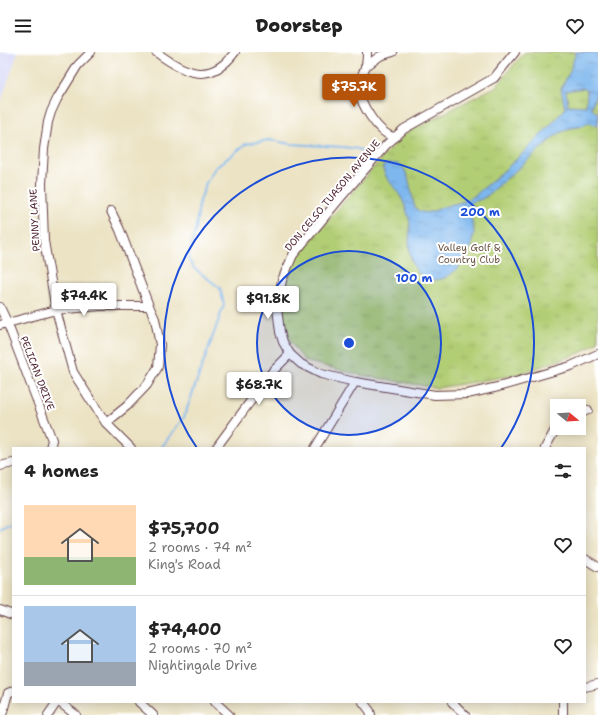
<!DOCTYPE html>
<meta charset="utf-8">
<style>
body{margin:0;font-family:"Shantell Sans",sans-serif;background:#f2f2f2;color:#222;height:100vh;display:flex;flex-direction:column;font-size:15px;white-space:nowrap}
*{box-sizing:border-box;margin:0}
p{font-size:13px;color:#767676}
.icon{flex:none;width:22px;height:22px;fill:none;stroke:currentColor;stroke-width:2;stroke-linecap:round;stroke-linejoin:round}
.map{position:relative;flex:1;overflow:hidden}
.sheet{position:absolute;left:12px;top:395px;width:574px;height:256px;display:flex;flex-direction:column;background:#fff;border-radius:0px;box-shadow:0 2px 10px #0003}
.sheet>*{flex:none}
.needle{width:26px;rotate:108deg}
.fabs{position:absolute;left:550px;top:347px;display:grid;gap:8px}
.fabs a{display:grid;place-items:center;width:36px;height:36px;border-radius:0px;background:#fff;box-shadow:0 2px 10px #0003;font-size:20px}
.price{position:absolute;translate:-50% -34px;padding:0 9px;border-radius:4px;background:#fff;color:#222;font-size:13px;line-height:26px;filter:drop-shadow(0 1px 2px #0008)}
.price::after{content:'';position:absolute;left:50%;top:24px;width:12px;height:9px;margin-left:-6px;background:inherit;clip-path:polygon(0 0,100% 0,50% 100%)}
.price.current{background:#b45309;color:#fff}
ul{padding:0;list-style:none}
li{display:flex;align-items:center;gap:12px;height:100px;padding:0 12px}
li+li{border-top:1px solid #e0e0e0}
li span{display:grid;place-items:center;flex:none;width:112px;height:80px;border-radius:0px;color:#555}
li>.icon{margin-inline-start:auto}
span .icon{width:48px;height:48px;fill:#fffc;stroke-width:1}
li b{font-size:17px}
h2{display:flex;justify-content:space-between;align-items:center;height:48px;padding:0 12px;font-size:17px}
header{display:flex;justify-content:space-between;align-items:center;height:52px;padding:0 12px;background:#fff;font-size:18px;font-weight:800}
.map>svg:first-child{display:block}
.built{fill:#d6d7f8}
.park{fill:url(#park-tufts);stroke:#7e7650}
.water{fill:url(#water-ripples);stroke:#646b8c;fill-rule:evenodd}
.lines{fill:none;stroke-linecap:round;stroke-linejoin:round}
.stream{stroke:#7eb7ee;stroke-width:2}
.minor-casing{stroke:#623c42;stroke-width:10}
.minor{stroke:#fff;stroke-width:8}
.ring{fill:none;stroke:#1d4ed8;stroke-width:2}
.labels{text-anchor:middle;stroke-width:4;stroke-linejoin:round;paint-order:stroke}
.street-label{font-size:10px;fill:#4a1f2b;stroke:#fff}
.park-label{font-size:10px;fill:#695441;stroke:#fff}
.centre{fill:#1d4ed8;stroke:#fff;stroke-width:2}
.ring-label{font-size:12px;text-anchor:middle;font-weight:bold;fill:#1d4ed8;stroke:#fff;stroke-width:4;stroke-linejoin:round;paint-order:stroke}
</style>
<header><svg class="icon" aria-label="menu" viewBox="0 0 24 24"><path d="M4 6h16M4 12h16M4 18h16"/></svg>Doorstep<svg class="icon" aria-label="heart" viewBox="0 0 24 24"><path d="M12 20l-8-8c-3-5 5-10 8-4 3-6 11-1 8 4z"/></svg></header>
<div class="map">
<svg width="598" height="663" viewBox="0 0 598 663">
<defs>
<pattern id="park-tufts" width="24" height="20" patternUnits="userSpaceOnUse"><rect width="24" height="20" fill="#b2ce74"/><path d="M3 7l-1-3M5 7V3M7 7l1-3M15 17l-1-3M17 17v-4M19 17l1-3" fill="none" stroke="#9bb065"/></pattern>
<pattern id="water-ripples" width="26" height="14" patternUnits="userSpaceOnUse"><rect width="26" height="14" fill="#7eb7ee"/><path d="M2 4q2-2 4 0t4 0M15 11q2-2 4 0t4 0" fill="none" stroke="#6994c1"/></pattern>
</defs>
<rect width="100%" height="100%" fill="#fff"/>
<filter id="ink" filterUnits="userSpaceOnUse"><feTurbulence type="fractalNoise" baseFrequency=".025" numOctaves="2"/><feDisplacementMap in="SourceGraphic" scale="8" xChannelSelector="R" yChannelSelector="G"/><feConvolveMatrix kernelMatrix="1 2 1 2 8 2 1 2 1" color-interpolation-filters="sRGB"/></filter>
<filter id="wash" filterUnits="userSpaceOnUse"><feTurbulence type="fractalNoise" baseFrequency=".012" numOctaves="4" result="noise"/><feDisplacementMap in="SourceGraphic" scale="16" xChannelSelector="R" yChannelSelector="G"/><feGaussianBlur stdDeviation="0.9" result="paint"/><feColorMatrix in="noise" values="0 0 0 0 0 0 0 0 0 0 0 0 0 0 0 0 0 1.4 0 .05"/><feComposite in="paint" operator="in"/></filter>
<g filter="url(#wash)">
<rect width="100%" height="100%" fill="#ece3c4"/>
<!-- built -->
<polygon class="built" points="0,0 18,0 0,52"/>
<!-- park -->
<polygon class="park" points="525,0 598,0 598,290 580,301 516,323 437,336 360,323 305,309 291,291 284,276 281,242 296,206 388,99 408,80 495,35"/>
<!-- water -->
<path class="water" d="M576,0H598V37L591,56L598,62V74L589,71L579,75L570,76L556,83L488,143L482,147L470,151C466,156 474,172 474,180C473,190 469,200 464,208C457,218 447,228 435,228C415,229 409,206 409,190C409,184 410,178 410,172C409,167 408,162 406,157C404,151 401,144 396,138C390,129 383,124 383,113C387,112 394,111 398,112C410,116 411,145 415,155C422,165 434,159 443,155C451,152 461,151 469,147C475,144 481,138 486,134C514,111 541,84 565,57L561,37L570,19ZM583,36L587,39L586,54L568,53L566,39Z"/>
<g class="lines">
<!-- stream -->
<g class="stream">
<polyline points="161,396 184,365 224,253 220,236 194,216 188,207 196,176 199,152 206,131 215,116 246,92 269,88 291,92 343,95 358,97 368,102"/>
<polyline points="0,476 13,468"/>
</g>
</g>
</g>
<g filter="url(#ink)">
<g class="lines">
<!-- minor casing -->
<g class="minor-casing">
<g id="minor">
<polyline points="91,0 78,13 57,47 51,60 48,70 44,97 42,132 44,189 56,258 73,320 90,347 106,371 131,396"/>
<path d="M156,0C184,21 210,34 235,0"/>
<path d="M367,0C367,5 367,11 365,16C363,22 359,27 359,34C358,50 379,83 395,85"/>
<polyline points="515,0 494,26 404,77 386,93 342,144 293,203 282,228 277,256 280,280 283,290 290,302 301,312 321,322 355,330 435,343 467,342 498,335 571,314 598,302"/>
<polyline points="365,15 380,4 393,0"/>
<polyline points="0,255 7,270 52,388 50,396"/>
<polyline points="0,273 56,258 100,254 149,254"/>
<polyline points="579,362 588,358"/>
<polyline points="106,371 127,354 147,333 158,315 160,293 155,267 149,254 120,178 111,159"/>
<polyline points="216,396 272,320 290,302"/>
<polyline points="315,396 355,330"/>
<polyline points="545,396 555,378 558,376"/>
<polyline points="0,414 13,411"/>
<polyline points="585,507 598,515"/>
<polyline points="0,558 13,563"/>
<polyline points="585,635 598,632"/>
<polyline points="59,650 76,663"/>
<polyline points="139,650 153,663"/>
<polyline points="215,650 229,663"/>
<polyline points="363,650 370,659 371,663"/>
<polyline points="452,650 465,663"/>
<polyline points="563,650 563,663"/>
<polyline points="2,663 8,641 13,639"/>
<polyline points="48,663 57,650"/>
</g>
</g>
<!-- minor -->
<use href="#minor" class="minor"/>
</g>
</g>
<!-- distance rings -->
<circle cx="349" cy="291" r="92" fill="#1d4ed8" fill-opacity=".12"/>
<g class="ring">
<circle cx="349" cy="291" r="92"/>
<path d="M197 396A185 185 0 1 1 501 396"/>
</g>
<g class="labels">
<!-- street labels -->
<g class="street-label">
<text transform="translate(332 143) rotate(-50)" y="4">DON CELSO TUASON AVENUE</text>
<text transform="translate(34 168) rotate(-93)" y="4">PENNY LANE</text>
<text transform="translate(38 321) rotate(69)" y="4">PELICAN DRIVE</text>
</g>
<!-- park labels -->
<g class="park-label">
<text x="469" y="199">Valley Golf &amp;<tspan x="469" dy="12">Country Club</tspan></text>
</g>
</g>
<circle cx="349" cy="291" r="6" class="centre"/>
<g class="ring-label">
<text x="480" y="164">200 m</text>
<text x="414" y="230">100 m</text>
</g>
</svg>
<div class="fabs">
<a><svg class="needle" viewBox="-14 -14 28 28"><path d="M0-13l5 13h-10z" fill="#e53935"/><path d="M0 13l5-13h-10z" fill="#767676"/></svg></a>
</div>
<b class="price current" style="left:354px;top:56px">$75.7K</b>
<b class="price" style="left:84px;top:265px">$74.4K</b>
<b class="price" style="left:268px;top:268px">$91.8K</b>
<b class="price" style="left:259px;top:354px">$68.7K</b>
<section class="sheet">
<h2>4 homes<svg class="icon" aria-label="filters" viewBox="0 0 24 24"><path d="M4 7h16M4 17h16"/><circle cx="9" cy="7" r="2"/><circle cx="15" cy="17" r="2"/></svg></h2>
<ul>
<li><span style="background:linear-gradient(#ffd9b3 65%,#8fb573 0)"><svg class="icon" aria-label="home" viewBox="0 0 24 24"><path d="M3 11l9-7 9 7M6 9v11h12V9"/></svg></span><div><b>$75,700</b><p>2 rooms · 74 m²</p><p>King's Road</p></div><svg class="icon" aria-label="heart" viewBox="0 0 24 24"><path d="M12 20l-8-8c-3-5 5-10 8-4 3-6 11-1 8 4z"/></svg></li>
<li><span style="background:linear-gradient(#a9c7e8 70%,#9aa5b1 0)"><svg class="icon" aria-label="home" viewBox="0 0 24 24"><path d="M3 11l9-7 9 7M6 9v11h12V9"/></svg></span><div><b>$74,400</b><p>2 rooms · 70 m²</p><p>Nightingale Drive</p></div><svg class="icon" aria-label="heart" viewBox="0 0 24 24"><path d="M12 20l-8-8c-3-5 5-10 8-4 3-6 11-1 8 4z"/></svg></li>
</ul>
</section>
</div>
